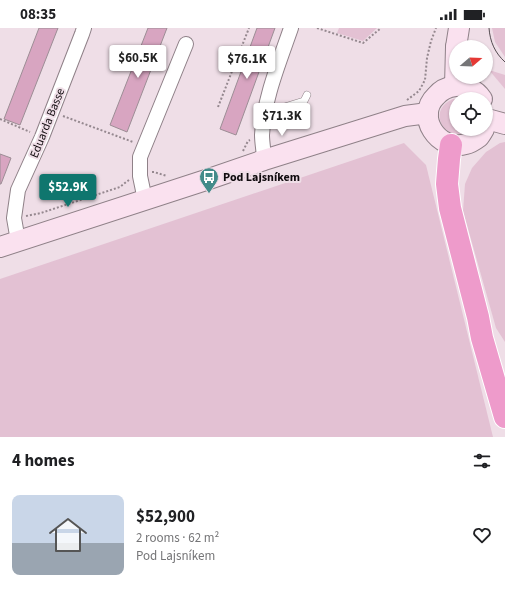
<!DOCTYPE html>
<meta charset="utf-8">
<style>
body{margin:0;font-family:"Source Sans 3",sans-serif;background:#f2f2f2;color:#202124;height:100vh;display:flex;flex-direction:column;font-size:15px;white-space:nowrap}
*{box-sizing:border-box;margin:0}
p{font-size:13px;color:#757577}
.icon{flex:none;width:22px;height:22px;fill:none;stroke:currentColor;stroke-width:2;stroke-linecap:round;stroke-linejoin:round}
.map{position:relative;height:409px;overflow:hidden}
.details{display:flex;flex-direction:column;background:#fff;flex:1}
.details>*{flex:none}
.needle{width:26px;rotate:71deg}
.fabs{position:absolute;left:449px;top:12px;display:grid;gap:8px}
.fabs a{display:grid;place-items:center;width:44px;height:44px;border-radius:50%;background:#fff;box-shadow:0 1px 3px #0004;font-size:20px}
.price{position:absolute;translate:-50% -34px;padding:0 9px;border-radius:4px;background:#fff;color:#222;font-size:13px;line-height:26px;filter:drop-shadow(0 1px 2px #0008)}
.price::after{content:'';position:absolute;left:50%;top:24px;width:12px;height:9px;margin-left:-6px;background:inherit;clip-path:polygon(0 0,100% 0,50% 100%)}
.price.selected{background:#0f766e;color:#fff}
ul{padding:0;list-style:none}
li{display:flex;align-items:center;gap:12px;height:100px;padding:0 12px}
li+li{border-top:1px solid #e0e0e0}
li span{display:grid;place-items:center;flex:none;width:112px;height:80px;border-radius:8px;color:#555}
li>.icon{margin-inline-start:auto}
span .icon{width:48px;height:48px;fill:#fffc;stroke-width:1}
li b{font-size:17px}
h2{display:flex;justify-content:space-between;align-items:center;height:48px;padding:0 12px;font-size:17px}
.status{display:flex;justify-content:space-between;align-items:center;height:28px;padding:0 20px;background:#fff;direction:ltr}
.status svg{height:11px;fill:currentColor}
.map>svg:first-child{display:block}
.green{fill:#e3c1d3}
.building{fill:#d8a5c1;stroke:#9c8d95}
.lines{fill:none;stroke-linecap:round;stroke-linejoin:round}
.lane-casing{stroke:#8f8188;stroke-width:8}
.street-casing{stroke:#8f8188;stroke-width:16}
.secondary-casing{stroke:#8f8188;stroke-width:22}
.highway-casing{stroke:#fff;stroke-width:24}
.path{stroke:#95888f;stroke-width:2;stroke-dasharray:2 2;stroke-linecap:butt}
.lane{stroke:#fff;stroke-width:7}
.street{stroke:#fff;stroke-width:14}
.secondary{stroke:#fae1ef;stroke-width:20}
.highway{stroke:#ee9bcb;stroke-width:22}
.tram{stroke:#544c51;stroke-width:1}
.labels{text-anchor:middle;stroke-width:4;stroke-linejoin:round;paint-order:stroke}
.street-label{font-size:12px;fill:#100b0e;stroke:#efdee7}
.poi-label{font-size:12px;font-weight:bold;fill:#100b0e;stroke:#efdee7;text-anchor:start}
</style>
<div class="status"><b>08:35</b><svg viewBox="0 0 49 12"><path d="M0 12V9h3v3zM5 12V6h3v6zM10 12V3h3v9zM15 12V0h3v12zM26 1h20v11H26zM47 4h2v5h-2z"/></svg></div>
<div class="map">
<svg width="505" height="409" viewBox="0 0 505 409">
<rect width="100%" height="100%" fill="#efdee7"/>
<!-- green -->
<g class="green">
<polygon points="339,0 377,0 363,13 337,5"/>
<polygon points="492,0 505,0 505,29 495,14"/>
<polygon points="489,42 505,47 505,61"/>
<path d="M453,71H460H456V101H469C448,119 424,83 453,71Z"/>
<polygon points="505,114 505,314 496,300 463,183 465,156 472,140 486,124 500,115"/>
<polygon points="404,115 426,137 493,409 0,409 0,251"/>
</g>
<!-- building -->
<g class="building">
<polygon points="39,0 58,0 20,97 4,91"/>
<polygon points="148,0 167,0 127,104 110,97"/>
<polygon points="257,0 275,0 236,107 220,101"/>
<polygon points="0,126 11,130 1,156 0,156"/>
</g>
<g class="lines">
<!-- lane casing -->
<g class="lane-casing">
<polyline id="lane" points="265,85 304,73 307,67"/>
</g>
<!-- street casing -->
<g class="street-casing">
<g id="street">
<path d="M264,132C264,124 262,115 262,107C264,70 279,35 291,0"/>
<polyline points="145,172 140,148 140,129 186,16"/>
<polyline points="18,213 14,190 18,162 42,109 82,6 84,0"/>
</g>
</g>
<!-- secondary casing -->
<g class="secondary-casing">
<g id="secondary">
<polyline points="456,19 459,0"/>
<polyline points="455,58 456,19"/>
<path d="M482,71C476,62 466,57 455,58C448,59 441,62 436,68C415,88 438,124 466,116C471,115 475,112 479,109C481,106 483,103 484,101"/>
<polyline points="487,91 505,96"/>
<polyline points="0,219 209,151 264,132 405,88 428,85"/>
</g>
</g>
<!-- highway casing -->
<g class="highway-casing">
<polyline id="highway" points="451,117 449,131 447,156 450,180 478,289 482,310 505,389"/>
</g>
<!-- path -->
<g class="path">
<polyline points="317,0 363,15 381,0"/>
<polyline points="407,72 419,63 425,52 427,30 431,13 436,0"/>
<polyline points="218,79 249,0"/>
<polyline points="63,88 133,114"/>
<polyline points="0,91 30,104"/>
<polyline points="243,123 248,113 250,112"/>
<polyline points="152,144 154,144 167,148"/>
<polyline points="26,188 41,185 120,159 126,154 129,152"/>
</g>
<!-- lane -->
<use href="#lane" class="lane"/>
<!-- street -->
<use href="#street" class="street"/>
<!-- secondary -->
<use href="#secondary" class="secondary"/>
<!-- highway -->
<use href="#highway" class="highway"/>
<!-- tram -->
<path class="tram" d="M489,0C490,14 495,25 505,34"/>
</g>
<!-- icons -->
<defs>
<g id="bus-pin" transform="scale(1)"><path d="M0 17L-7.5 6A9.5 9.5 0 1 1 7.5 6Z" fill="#438b8a" stroke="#efdee7"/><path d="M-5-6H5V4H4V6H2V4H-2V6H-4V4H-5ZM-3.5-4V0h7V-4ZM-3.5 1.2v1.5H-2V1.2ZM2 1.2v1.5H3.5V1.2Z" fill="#fff"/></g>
</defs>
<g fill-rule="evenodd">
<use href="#bus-pin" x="209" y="149"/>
</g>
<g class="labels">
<!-- street labels -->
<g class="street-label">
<text transform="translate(47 95) rotate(-68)" y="4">Eduarda Basse</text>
</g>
<!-- poi labels -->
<g class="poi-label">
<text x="223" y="153">Pod Lajsníkem</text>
</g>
</g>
</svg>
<div class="fabs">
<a><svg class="needle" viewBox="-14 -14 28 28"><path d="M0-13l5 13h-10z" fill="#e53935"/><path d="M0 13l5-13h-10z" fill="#757577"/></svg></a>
<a><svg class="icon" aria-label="locate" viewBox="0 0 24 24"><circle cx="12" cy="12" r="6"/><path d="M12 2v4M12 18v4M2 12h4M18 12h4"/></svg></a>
</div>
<b class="price" style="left:138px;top:51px">$60.5K</b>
<b class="price" style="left:247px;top:52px">$76.1K</b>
<b class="price" style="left:282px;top:109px">$71.3K</b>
<b class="price selected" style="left:68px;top:180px">$52.9K</b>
</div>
<section class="details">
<h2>4 homes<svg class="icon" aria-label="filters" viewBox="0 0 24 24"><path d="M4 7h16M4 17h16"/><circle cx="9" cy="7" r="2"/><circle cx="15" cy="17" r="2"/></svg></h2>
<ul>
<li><span style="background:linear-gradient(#c9d6e8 60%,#9aa5b1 0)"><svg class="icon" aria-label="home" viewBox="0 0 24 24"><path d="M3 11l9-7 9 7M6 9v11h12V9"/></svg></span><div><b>$52,900</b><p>2 rooms · 62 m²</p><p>Pod Lajsníkem</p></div><svg class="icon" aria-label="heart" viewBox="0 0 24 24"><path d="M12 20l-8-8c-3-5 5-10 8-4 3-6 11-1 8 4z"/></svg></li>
</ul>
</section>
